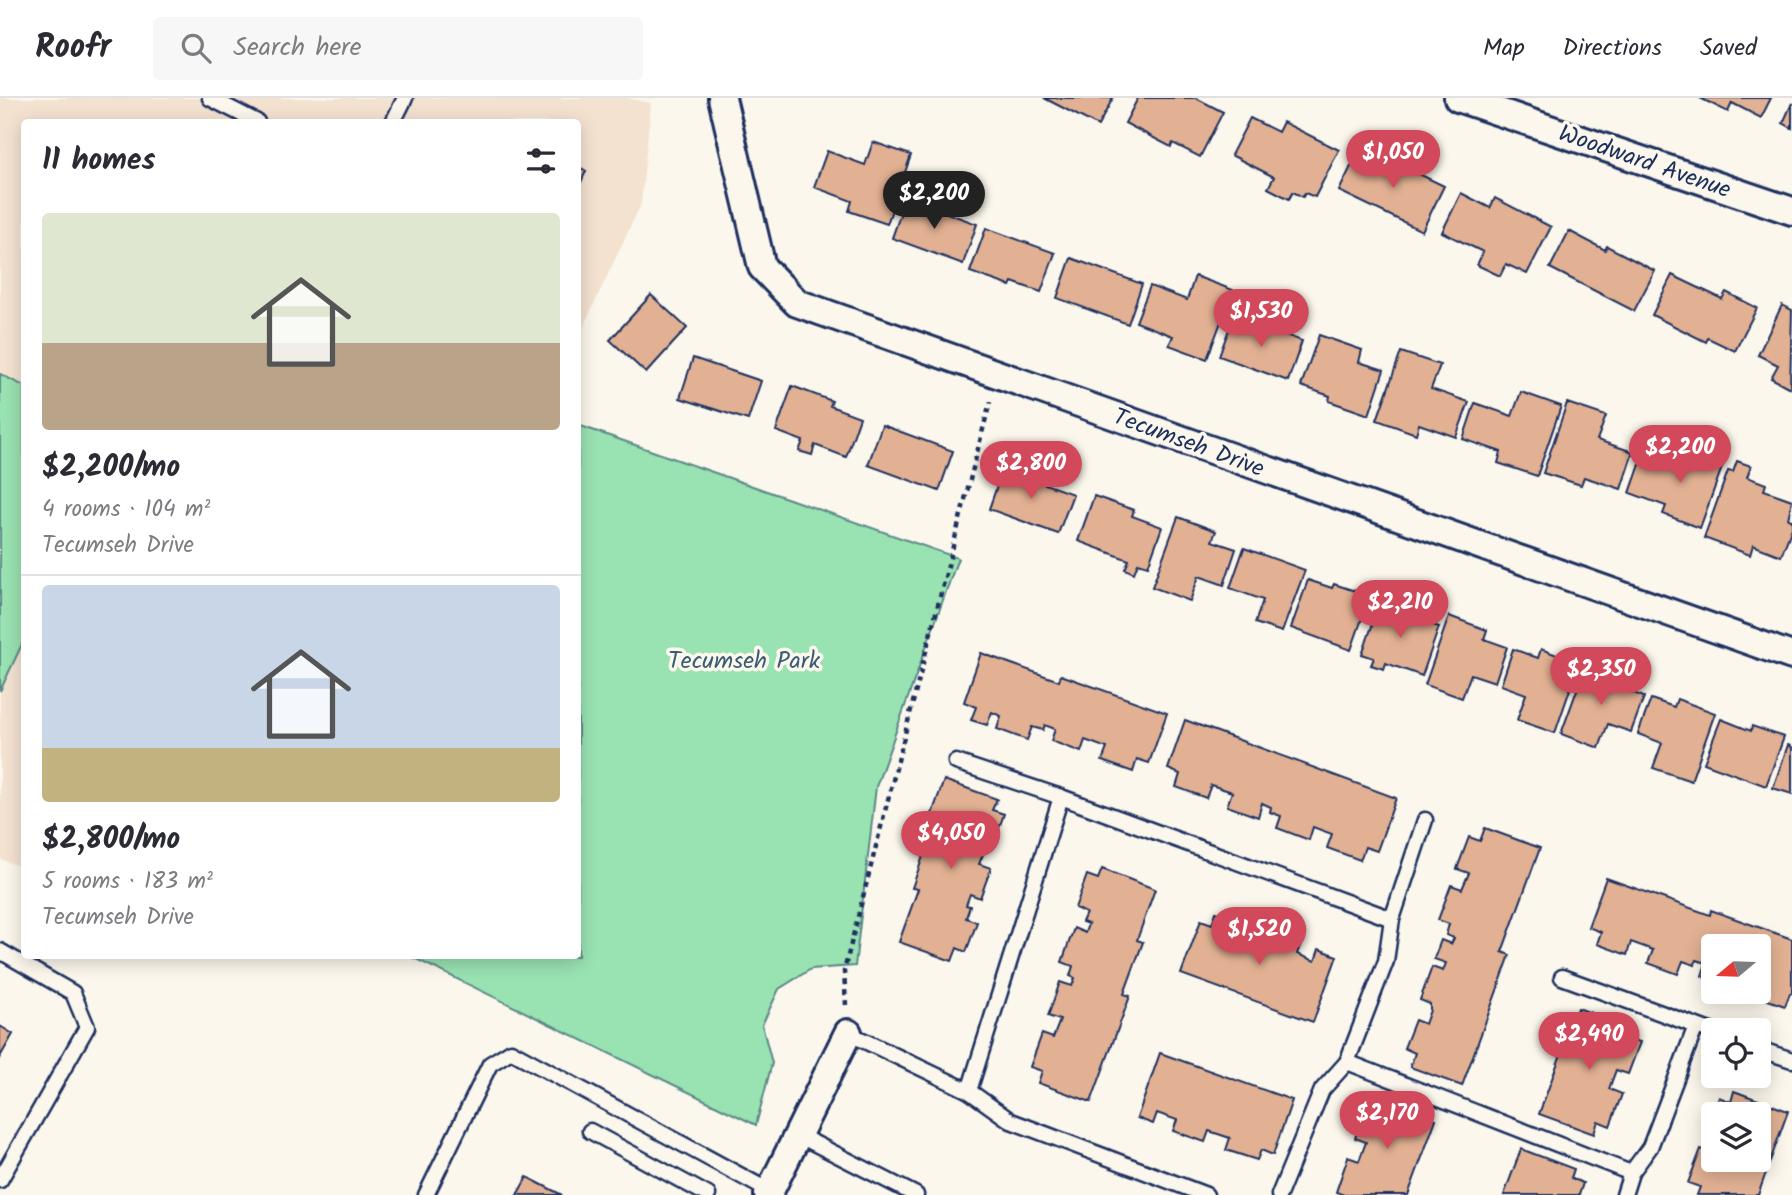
<!DOCTYPE html>
<meta charset="utf-8">
<style>
body{margin:0;font-family:Kalam,sans-serif;background:#f7f7f7;color:#2b2b33;height:100vh;display:flex;flex-direction:column;font-size:26px;white-space:nowrap}
*{box-sizing:border-box;margin:0}
p{font-size:23px;color:#7c7c81}
.icon{flex:none;width:38px;height:38px;fill:none;stroke:currentColor;stroke-width:2;stroke-linecap:round;stroke-linejoin:round}
.map{position:relative;flex:1;overflow:hidden}
.panel{position:absolute;left:21px;top:21px;width:560px;height:840px;display:flex;flex-direction:column;background:#fff;border-radius:7px;box-shadow:0 4px 18px #0003}
.panel>*{flex:none}
.needle{width:46px;rotate:251deg}
.controls{position:absolute;left:1701px;top:836px;display:grid;gap:14px}
.controls a{display:grid;place-items:center;width:70px;height:70px;border-radius:7px;background:#fff;box-shadow:0 4px 18px #0003;font-size:35px}
.price{position:absolute;translate:-50% -60px;padding:0 16px;border-radius:24px;background:#d1495b;color:#fff;font-size:23px;line-height:46px;filter:drop-shadow(0 2px 4px #0008)}
.price::after{content:'';position:absolute;left:50%;top:42px;width:21px;height:16px;margin-left:-10px;background:inherit;clip-path:polygon(0 0,100% 0,50% 100%)}
.price.current{background:#222;color:#fff}
ul{padding:0;list-style:none}
li{display:grid;align-content:center;gap:14px;height:371px;padding:0 21px}
li+li{border-top:2px solid #e1e1e2}
li span{display:grid;place-items:center;height:217px;border-radius:7px;color:#555}
li>.icon{margin-inline-start:auto}
span .icon{width:126px;height:126px;fill:#fffc;stroke-width:1}
li b{font-size:30px}
h2{display:flex;justify-content:space-between;align-items:center;height:84px;padding:0 21px;font-size:30px}
header{display:flex;align-items:center;gap:42px;box-sizing:border-box;height:98px;padding:0 35px;background:#fff;border-bottom:2px solid #e1e1e2}
header strong{font-size:33px}
nav{display:flex;gap:38px;margin-inline-start:auto;font-size:24px}
.search{width:490px;height:63px;background:#f7f7f7;display:flex;align-items:center;gap:18px;box-sizing:border-box;padding:0 24px;border-radius:7px;color:#7c7c81;font-size:26px}
.map>svg:first-child{display:block}
.built{fill:#f4e2d1}
.park{fill:#99e2b1;stroke:#5a8888;stroke-width:2}
.building{fill:#e2b193;stroke:#1b2f5e;stroke-width:2}
.lines{fill:none;stroke-linecap:round;stroke-linejoin:round}
.lane-casing{stroke:#1b2f5e;stroke-width:19}
.street-casing{stroke:#1b2f5e;stroke-width:32}
.path{stroke:#1b2f5e;stroke-width:4.5;stroke-dasharray:5 5;stroke-linecap:butt}
.lane{stroke:#fbf7ec;stroke-width:14}
.street{stroke:#fbf7ec;stroke-width:26}
.labels{text-anchor:middle;stroke-width:7;stroke-linejoin:round;paint-order:stroke}
.street-label{font-size:24px;fill:#1b2f5e;stroke:#fbf7ec}
.park-label{font-size:24px;fill:#3a5c73;stroke:#fbf7ec}
</style>
<header>
<strong>Roofr</strong>
<div class="search"><svg class="icon" aria-label="search" viewBox="0 0 24 24"><circle cx="10" cy="10" r="6"/><path d="M15 15l6 6"/></svg>Search here</div>
<nav><a>Map</a><a>Directions</a><a>Saved</a></nav>
</header>
<div class="map">
<svg width="1792" height="1097" viewBox="0 0 1792 1097">
<rect width="100%" height="100%" fill="#fbf7ec"/>
<filter id="ink" filterUnits="userSpaceOnUse"><feTurbulence type="fractalNoise" baseFrequency=".0143" numOctaves="2"/><feDisplacementMap in="SourceGraphic" scale="14" xChannelSelector="R" yChannelSelector="G"/><feConvolveMatrix kernelMatrix="1 2 1 2 8 2 1 2 1" color-interpolation-filters="sRGB"/></filter>
<g filter="url(#ink)">
<!-- built -->
<polygon class="built" points="0,0 628,0 651,5 641,106 578,240 578,24 24,24 24,770 0,761"/>
<!-- park -->
<g class="park">
<polygon points="0,276 24,288 24,542 0,593"/>
<polygon points="578,327 958,460 876,689 855,868 811,871 779,891 762,927 772,965 756,1027 410,858 578,858"/>
</g>
<!-- building -->
<g class="building">
<polygon points="1044,0 1113,0 1098,28"/>
<polygon points="1138,0 1196,0 1223,14 1200,59 1173,45 1171,49 1125,25"/>
<polygon points="1700,0 1771,0 1761,20 1732,5 1728,14"/>
<polygon points="1792,5 1792,30 1783,25"/>
<polygon points="1250,20 1278,34 1283,24 1339,52 1315,99 1305,95 1303,99 1293,94 1289,101 1268,90 1274,79 1231,57"/>
<polygon points="873,44 911,57 887,126 849,113 852,103 814,89 827,53 865,67"/>
<polygon points="1357,56 1382,68 1386,60 1444,88 1422,133 1339,93"/>
<polygon points="578,68 586,73 578,91"/>
<polygon points="1461,95 1490,110 1495,100 1551,129 1527,176 1506,166 1500,178 1477,167 1483,154 1442,134"/>
<polygon points="906,100 977,126 963,166 892,140"/>
<polygon points="986,130 1055,155 1041,194 1012,184 1010,188 970,174"/>
<polygon points="1569,133 1605,152 1607,148 1655,173 1634,213 1550,170"/>
<polygon points="1071,160 1142,186 1128,226 1057,200"/>
<polygon points="1672,177 1722,201 1726,194 1757,210 1735,253 1708,240 1706,244 1652,217"/>
<polygon points="1195,178 1233,192 1207,261 1169,247 1173,238 1136,224 1150,188 1187,202"/>
<polygon points="651,197 687,230 646,275 610,242"/>
<polygon points="1782,207 1792,212 1790,290 1771,280 1778,267 1758,257"/>
<polygon points="1234,218 1302,243 1288,283 1219,258"/>
<polygon points="1319,237 1362,252 1359,264 1384,272 1369,317 1329,303 1330,298 1301,288"/>
<polygon points="1401,254 1440,267 1431,291 1469,304 1456,339 1419,326 1416,336 1377,322"/>
<polygon points="693,260 761,283 748,322 680,300"/>
<polygon points="792,288 832,303 830,308 860,319 846,359 815,347 812,357 799,353 803,343 776,333"/>
<polygon points="1521,294 1561,308 1537,378 1498,365 1501,354 1463,341 1475,305 1512,318"/>
<polygon points="1567,305 1606,318 1597,342 1633,354 1621,391 1584,379 1581,387 1543,375"/>
<polygon points="882,327 953,353 939,393 868,367"/>
<polygon points="1687,348 1725,361 1700,430 1663,416 1666,408 1630,395 1643,358 1678,371"/>
<polygon points="1737,363 1751,368 1747,379 1766,386 1764,392 1792,402 1788,421 1792,422 1792,430 1781,458 1753,447 1750,457 1704,440 1728,373 1733,374"/>
<polygon points="1003,371 1073,396 1058,436 989,411"/>
<polygon points="1094,398 1134,412 1132,418 1162,429 1148,468 1138,465 1134,475 1125,471 1129,462 1078,443"/>
<polygon points="1178,419 1216,433 1212,443 1236,451 1224,487 1199,478 1190,503 1152,489"/>
<polygon points="1244,450 1305,472 1282,534 1255,525 1263,502 1230,490"/>
<polygon points="1308,482 1332,490 1334,486 1370,498 1351,552 1291,530"/>
<polygon points="1381,503 1417,515 1415,521 1439,529 1422,578 1386,565 1384,571 1371,567 1374,560 1362,556"/>
<polygon points="1449,518 1487,532 1484,541 1507,549 1495,584 1471,576 1462,600 1425,587"/>
<polygon points="1513,551 1538,560 1541,551 1579,565 1555,635 1517,622 1526,596 1501,587"/>
<polygon points="981,555 1059,583 1061,577 1167,615 1149,665 1137,661 1133,674 1102,663 1107,650 1085,642 1081,654 1051,643 1055,631 1045,627 1043,632 1032,629 1027,642 997,631 1001,618 992,614 987,627 971,622 976,609 964,604"/>
<polygon points="1586,567 1624,581 1621,590 1644,599 1631,634 1608,626 1599,650 1561,636"/>
<polygon points="1651,601 1674,609 1677,601 1715,615 1691,683 1653,670 1662,645 1638,636"/>
<polygon points="1721,621 1751,633 1752,628 1784,639 1766,688 1704,665"/>
<polygon points="1185,622 1396,700 1377,753 1365,749 1360,762 1327,750 1332,736 1313,729 1309,742 1277,730 1281,718 1270,714 1271,709 1262,705 1258,719 1227,708 1232,694 1211,687 1206,700 1176,689 1180,676 1168,671"/>
<polygon points="1788,647 1792,649 1792,696 1773,690"/>
<polygon points="944,682 997,701 992,712 1004,716 993,747 983,743 979,753 984,754 979,766 991,770 980,800 970,796 966,807 970,808 966,820 977,824 966,854 957,850 952,863 899,844 918,791 912,790 930,738 925,736"/>
<polygon points="1485,730 1540,750 1502,854 1510,857 1462,988 1410,969 1415,955 1404,950 1415,922 1425,926 1430,912 1430,906 1420,902 1432,869 1443,873 1446,865 1434,861 1441,842 1451,846 1454,840 1446,837 1449,826 1438,822 1451,787 1462,791 1469,775 1457,771 1469,739 1480,743"/>
<polygon points="1102,771 1155,791 1137,842 1143,844 1124,896 1130,898 1091,1004 1038,985 1042,973 1030,969 1042,936 1053,940 1060,922 1048,918 1060,884 1072,888 1075,880 1070,878 1073,868 1062,864 1074,830 1085,835 1088,826 1082,824 1086,815 1075,810 1087,777 1098,781"/>
<polygon points="1606,780 1710,817 1711,812 1792,841 1792,895 1790,895 1785,908 1753,897 1754,894 1759,894 1759,849 1713,849 1713,882 1702,878 1706,865 1696,862 1695,867 1683,863 1678,876 1648,865 1653,852 1631,844 1627,857 1597,846 1601,834 1588,829"/>
<polygon points="1216,814 1249,826 1245,837 1263,844 1267,833 1301,845 1297,856 1315,863 1319,851 1337,858 1313,924 1181,876 1201,822 1212,826"/>
<polygon points="1578,910 1631,930 1628,940 1640,944 1628,976 1616,972 1609,991 1622,996 1610,1028 1598,1023 1594,1036 1539,1016"/>
<polygon points="0,928 13,936 0,959"/>
<polygon points="1160,955 1292,1002 1273,1057 1261,1052 1257,1062 1226,1052 1230,1040 1209,1033 1205,1044 1173,1033 1177,1022 1157,1015 1153,1026 1137,1020"/>
<polygon points="1734,993 1788,1013 1758,1097 1697,1097 1700,1089 1688,1085 1701,1051 1712,1055 1713,1052 1713,1062 1759,1062 1759,1017 1713,1017 1713,1035 1707,1032 1719,999 1731,1004"/>
<polygon points="1381,1001 1436,1021 1408,1097 1344,1097 1336,1094 1348,1059 1359,1063 1366,1044 1355,1040 1367,1006 1378,1010"/>
<polygon points="1521,1051 1574,1071 1571,1080 1583,1085 1579,1097 1504,1097"/>
<polygon points="527,1079 562,1097 517,1097"/>
</g>
<g class="lines">
<!-- lane casing -->
<g class="lane-casing">
<g id="lane">
<polyline points="210,0 257,24"/>
<polyline points="393,24 405,0"/>
<polyline points="956,664 1061,699 1392,821"/>
<polyline points="0,853 73,895 87,929 0,1082"/>
<polyline points="1562,879 1713,934"/>
<polyline points="848,935 969,993 1011,1023 1206,1097"/>
<polyline points="1759,951 1792,962"/>
<polyline points="1347,964 1631,1075"/>
<polyline points="969,993 1061,699"/>
<polyline points="590,1033 708,1097"/>
<polyline points="798,1037 916,1097"/>
<polyline points="426,1097 490,966 511,953 769,1093"/>
<polyline points="1279,1097 1322,992 1347,964 1386,863 1392,821 1425,722"/>
<polyline points="1624,1097 1631,1075 1650,1049 1696,928"/>
</g>
</g>
<!-- street casing -->
<g class="street-casing">
<g id="street">
<polyline points="722,0 762,169 797,205 1792,558"/>
<polyline points="1458,0 1792,113"/>
<polyline points="768,1097 848,935"/>
</g>
</g>
<!-- path -->
<polyline class="path" points="846,907 844,873 990,304"/>
<!-- lane -->
<use href="#lane" class="lane"/>
<!-- street -->
<use href="#street" class="street"/>
</g>
</g>
<g class="labels">
<!-- street labels -->
<g class="street-label">
<text transform="translate(1645 63) rotate(19)" y="8">Woodward Avenue</text>
<text transform="translate(1189 344) rotate(20)" y="8">Tecumseh Drive</text>
</g>
<!-- park labels -->
<g class="park-label">
<text x="744" y="570">Tecumseh Park</text>
</g>
</g>
</svg>
<div class="controls">
<a><svg class="needle" viewBox="-14 -14 28 28"><path d="M0-13l5 13h-10z" fill="#e53935"/><path d="M0 13l5-13h-10z" fill="#7c7c81"/></svg></a>
<a><svg class="icon" aria-label="locate" viewBox="0 0 24 24"><circle cx="12" cy="12" r="6"/><path d="M12 2v4M12 18v4M2 12h4M18 12h4"/></svg></a>
<a><svg class="icon" aria-label="layers" viewBox="0 0 24 24"><path d="M12 4l9 5-9 5-9-5zM3 14l9 5 9-5"/></svg></a>
</div>
<b class="price" style="left:1393px;top:92px">$1,050</b>
<b class="price current" style="left:934px;top:133px">$2,200</b>
<b class="price" style="left:1261px;top:251px">$1,530</b>
<b class="price" style="left:1680px;top:387px">$2,200</b>
<b class="price" style="left:1031px;top:403px">$2,800</b>
<b class="price" style="left:1400px;top:542px">$2,210</b>
<b class="price" style="left:1601px;top:609px">$2,350</b>
<b class="price" style="left:951px;top:773px">$4,050</b>
<b class="price" style="left:1259px;top:869px">$1,520</b>
<b class="price" style="left:1589px;top:974px">$2,490</b>
<b class="price" style="left:1387px;top:1053px">$2,170</b>
<section class="panel">
<h2>11 homes<svg class="icon" aria-label="filters" viewBox="0 0 24 24"><path d="M4 7h16M4 17h16"/><circle cx="9" cy="7" r="2"/><circle cx="15" cy="17" r="2"/></svg></h2>
<ul>
<li><span style="background:linear-gradient(#dfe7d0 60%,#b9a48a 0)"><svg class="icon" aria-label="home" viewBox="0 0 24 24"><path d="M3 11l9-7 9 7M6 9v11h12V9"/></svg></span><div><b>$2,200/mo</b><p>4 rooms · 104 m²</p><p>Tecumseh Drive</p></div></li>
<li><span style="background:linear-gradient(#c9d6e8 75%,#c2b280 0)"><svg class="icon" aria-label="home" viewBox="0 0 24 24"><path d="M3 11l9-7 9 7M6 9v11h12V9"/></svg></span><div><b>$2,800/mo</b><p>5 rooms · 183 m²</p><p>Tecumseh Drive</p></div></li>
</ul>
</section>
</div>
